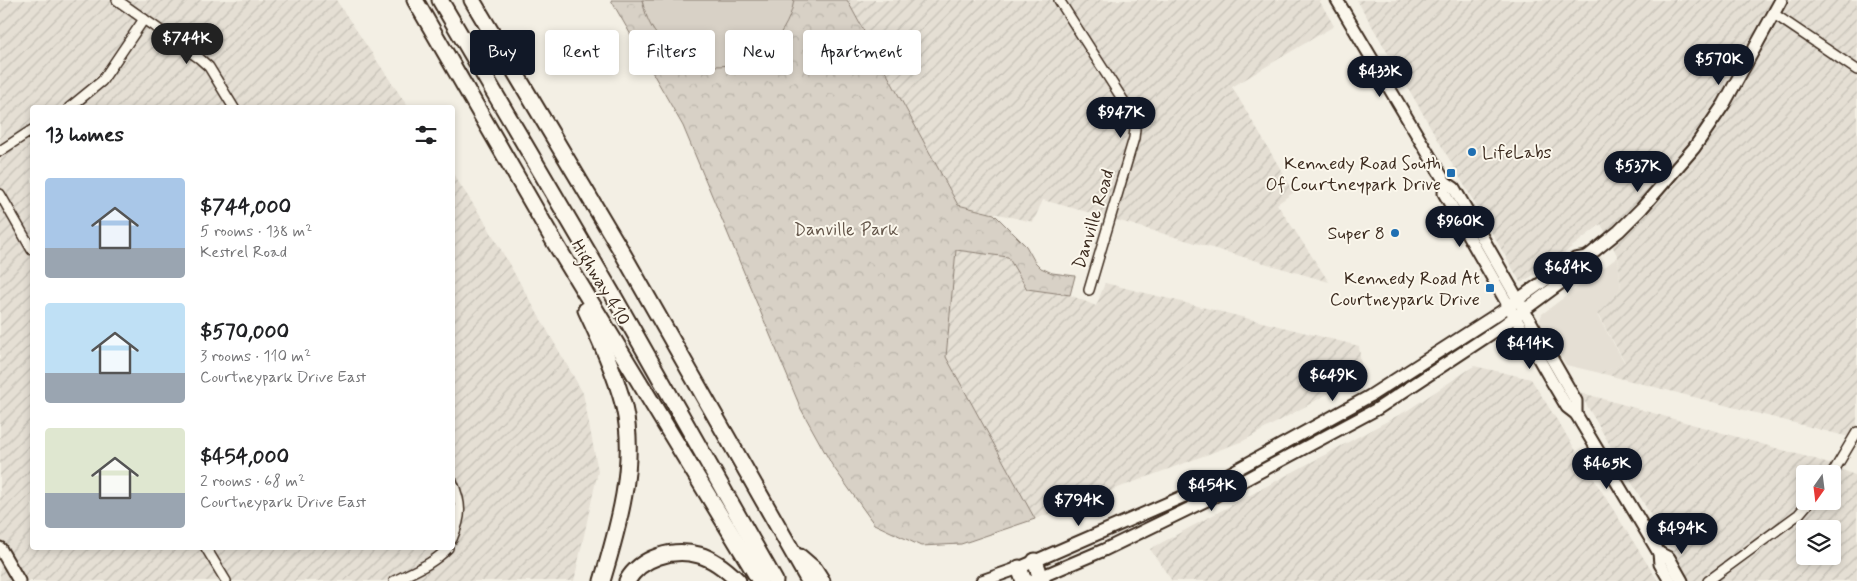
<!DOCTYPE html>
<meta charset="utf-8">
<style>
body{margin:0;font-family:Mynerve,sans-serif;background:#f6f6f6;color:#202124;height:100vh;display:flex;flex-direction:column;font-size:19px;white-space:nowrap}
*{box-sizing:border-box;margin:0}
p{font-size:16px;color:#757577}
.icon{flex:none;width:28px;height:28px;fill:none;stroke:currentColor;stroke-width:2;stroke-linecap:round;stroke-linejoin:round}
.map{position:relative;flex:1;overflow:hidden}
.sheet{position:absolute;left:30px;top:105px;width:425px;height:445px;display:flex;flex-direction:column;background:#fff;border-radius:5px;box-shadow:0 2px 8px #0003}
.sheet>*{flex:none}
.banner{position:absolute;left:470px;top:30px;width:475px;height:45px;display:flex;gap:10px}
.needle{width:32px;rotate:194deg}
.controls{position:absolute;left:1796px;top:465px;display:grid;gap:10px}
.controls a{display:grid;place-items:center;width:45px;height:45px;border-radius:5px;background:#fff;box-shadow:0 2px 8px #0003;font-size:25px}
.price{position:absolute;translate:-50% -42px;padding:0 11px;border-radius:18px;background:#111827;color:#fff;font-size:16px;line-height:32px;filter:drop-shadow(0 1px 2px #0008)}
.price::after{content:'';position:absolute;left:50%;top:30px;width:15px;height:11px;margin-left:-8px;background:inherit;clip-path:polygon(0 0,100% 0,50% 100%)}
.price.current{background:#222;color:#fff}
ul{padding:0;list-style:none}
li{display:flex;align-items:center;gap:15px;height:125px;padding:0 15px}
li span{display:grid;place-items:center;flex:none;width:140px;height:100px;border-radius:5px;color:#555}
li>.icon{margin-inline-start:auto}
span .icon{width:60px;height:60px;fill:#fffc;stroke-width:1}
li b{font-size:21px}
h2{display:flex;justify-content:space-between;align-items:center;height:60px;padding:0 15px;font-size:21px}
.tag{padding:0 18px;border-radius:5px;background:#fff;box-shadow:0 2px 8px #0003;font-size:18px;line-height:45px}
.tag.current{background:#111827;color:#fff}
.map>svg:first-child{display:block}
.built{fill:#e5dfd4}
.industrial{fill:url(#industrial-furrows);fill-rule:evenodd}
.park{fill:url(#park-crowns);stroke:#8a7e72}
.pitch{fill:#d8d1c6;stroke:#8a7e72}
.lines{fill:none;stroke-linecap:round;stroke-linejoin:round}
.minor-casing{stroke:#3b2a1e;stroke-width:12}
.secondary-casing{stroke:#3b2a1e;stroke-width:15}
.motorway-casing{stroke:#3b2a1e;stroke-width:19}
.minor{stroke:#fbf7ec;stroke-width:9}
.secondary{stroke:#fbf7ec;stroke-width:11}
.motorway{stroke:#fbf7ec;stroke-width:15}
.poi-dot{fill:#1f6fb2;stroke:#fbf7ec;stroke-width:2}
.labels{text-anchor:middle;stroke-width:4;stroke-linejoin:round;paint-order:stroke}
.poi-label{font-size:18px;fill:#3b2a1e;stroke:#fbf7ec;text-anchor:end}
.street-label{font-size:18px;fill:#3b2a1e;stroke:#fbf7ec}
.park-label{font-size:18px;fill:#625448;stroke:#fbf7ec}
</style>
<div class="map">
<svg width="1857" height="581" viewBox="0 0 1857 581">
<defs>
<pattern id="industrial-furrows" width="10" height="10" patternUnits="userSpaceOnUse" patternTransform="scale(1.25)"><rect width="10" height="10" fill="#e5dfd4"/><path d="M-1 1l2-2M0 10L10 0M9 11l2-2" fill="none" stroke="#c5c0b6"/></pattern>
<pattern id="park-crowns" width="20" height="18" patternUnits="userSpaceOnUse" patternTransform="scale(1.25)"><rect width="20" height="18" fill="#d8d1c6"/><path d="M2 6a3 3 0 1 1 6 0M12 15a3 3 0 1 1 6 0" fill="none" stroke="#bab4aa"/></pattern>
</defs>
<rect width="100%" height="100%" fill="#f3efe4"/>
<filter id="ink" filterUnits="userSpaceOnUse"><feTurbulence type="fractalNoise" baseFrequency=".02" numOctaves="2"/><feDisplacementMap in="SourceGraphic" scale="10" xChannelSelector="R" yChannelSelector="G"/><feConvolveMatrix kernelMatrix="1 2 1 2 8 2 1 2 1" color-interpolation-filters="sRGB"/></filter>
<g filter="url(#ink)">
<!-- built -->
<polygon class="built" points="1618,257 1621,289 1597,315 1625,363 1600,373 1566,365 1539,322 1542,314"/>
<!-- industrial -->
<g class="industrial">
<polygon points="0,0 336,0 408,107 32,108 32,548 452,548 453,174 485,222 583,393 598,471 574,581 0,581"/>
<polygon points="847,0 1319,0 1334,26 1232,87 1294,192 1277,204 1329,282 1120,221 1043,200 1033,222 958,205"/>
<polygon points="1357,0 1857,0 1857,439 1600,373 1625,362 1597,314 1621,289 1618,257 1601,224 1549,265 1521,283"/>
<polygon points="956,250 1008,257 1027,289 1070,295 1096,306 1105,283 1359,346 1362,375 1243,441 1035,519 946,357"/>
<polygon points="1474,366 1531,379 1658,581 1172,581 1150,549 1408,410"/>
<path d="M1579,392L1818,460L1857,476V581H1689ZM1805,474H1832V501H1805ZM1805,529H1832V556H1805Z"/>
</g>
<!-- park -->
<polygon class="park" points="611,0 847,0 958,205 994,214 1026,246 1035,262 1041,268 1052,273 1075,276 1070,295 1027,289 1008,257 956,250 946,357 1035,519 961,544 921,546 874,524 832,465 801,409 683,126"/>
<!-- pitch -->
<path class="pitch" d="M642,0H794C783,66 698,91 657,35C649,25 645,13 642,0Z"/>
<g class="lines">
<!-- minor casing -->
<g class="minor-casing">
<g id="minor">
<polyline points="117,0 199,58 209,67 234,108"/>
<polyline points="1059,0 1130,111 1135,129 1134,138 1089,290"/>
<polyline points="1774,14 1857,70"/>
<polyline points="69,108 102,81 144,19"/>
<polyline points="0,151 32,130"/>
<polyline points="0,194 32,250"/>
<polyline points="1832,474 1857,432"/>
<path d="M452,481C462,504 462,516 452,539"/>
<polyline points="206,548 226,581"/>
<path d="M394,581C414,571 433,564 448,548"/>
<polyline points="1708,581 1799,514 1810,501"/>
</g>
</g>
<!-- secondary casing -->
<g class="secondary-casing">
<g id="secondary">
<polyline points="1337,0 1445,182 1454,188 1576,401 1576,414"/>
<polyline points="1445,182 1444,193 1551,380 1567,407 1576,414 1659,553 1660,564 1670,581"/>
<polyline points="0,548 19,581"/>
<polyline points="1659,553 1669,558 1682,581"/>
<polyline points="982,581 1019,568 1205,487 1370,396 1499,313 1575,259 1587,257"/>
<polyline points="1031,581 1104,550 1211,498 1377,409 1501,327 1581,268 1587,257 1619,231 1642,208 1694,148 1724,104 1781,0"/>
</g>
</g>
<!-- motorway casing -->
<g class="motorway-casing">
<g id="motorway">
<polyline points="415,0 555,243 760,581"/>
<polyline points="440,0 613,295 775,581"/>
<polyline points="472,0 619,247 809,581"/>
<path d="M586,310C601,342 615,373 624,407C637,463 618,528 602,581"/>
<polyline points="800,557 815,570 822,581"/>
<polyline points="1035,561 1042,581"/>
<polyline points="1019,568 1024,581"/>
<path d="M627,581C641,557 673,548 699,555C714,559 727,570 738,581"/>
</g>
</g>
<!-- minor -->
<use href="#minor" class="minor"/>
<!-- secondary -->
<use href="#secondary" class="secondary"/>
<!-- motorway -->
<use href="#motorway" class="motorway"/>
</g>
</g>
<!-- markers -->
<g class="poi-dot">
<circle cx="1472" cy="152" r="5"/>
<rect x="1446" y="168" width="10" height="10" rx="2.5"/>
<circle cx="1395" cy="233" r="5"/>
<rect x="1485" y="283" width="10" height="10" rx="2.5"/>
</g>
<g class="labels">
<!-- poi labels -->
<g class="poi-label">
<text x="1482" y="158" text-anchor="start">LifeLabs</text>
<text x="1441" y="169">Kennedy Road South<tspan x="1441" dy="21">Of Courtneypark Drive</tspan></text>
<text x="1385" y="239">Super 8</text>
<text x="1480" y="284">Kennedy Road At<tspan x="1480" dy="21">Courtneypark Drive</tspan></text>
</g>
<!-- street labels -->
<g class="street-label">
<text transform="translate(1093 219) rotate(-73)" y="6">Danville Road</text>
<text transform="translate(601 282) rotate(59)" y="6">Highway 410</text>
</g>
<!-- park labels -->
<g class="park-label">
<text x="846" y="235">Danville Park</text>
</g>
</g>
</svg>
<div class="controls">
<a><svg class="needle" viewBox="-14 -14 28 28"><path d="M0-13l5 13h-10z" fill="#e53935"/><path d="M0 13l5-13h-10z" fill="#757577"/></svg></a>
<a><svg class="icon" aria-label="layers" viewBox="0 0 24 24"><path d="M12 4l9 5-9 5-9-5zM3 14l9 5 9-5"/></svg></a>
</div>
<b class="price current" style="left:187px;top:65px">$744K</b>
<b class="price" style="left:1719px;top:86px">$570K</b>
<b class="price" style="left:1380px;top:98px">$433K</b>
<b class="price" style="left:1121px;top:139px">$947K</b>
<b class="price" style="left:1638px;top:193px">$537K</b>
<b class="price" style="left:1460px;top:248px">$960K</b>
<b class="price" style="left:1568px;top:294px">$684K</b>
<b class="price" style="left:1530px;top:370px">$414K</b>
<b class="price" style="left:1333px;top:402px">$649K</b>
<b class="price" style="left:1607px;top:490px">$465K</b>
<b class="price" style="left:1212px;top:512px">$454K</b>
<b class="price" style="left:1079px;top:527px">$794K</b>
<b class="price" style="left:1682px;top:555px">$494K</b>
<div class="banner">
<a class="tag current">Buy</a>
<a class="tag">Rent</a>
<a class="tag">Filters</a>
<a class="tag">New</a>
<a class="tag">Apartment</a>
</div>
<section class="sheet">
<h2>13 homes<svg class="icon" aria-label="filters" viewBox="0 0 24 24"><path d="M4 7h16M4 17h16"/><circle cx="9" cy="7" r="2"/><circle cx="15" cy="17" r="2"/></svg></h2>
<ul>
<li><span style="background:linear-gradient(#a9c7e8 70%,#9aa5b1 0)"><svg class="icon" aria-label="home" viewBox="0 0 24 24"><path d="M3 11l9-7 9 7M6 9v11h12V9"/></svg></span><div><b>$744,000</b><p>5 rooms · 138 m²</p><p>Kestrel Road</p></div></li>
<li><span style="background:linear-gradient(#bfe0f5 70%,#9aa5b1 0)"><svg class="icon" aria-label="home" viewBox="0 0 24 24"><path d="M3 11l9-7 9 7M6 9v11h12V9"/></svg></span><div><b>$570,000</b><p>3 rooms · 110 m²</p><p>Courtneypark Drive East</p></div></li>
<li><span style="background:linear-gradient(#dfe7d0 65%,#9aa5b1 0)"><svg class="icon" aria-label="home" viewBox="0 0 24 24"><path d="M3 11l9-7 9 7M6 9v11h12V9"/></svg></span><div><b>$454,000</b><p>2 rooms · 68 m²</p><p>Courtneypark Drive East</p></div></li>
</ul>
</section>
</div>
